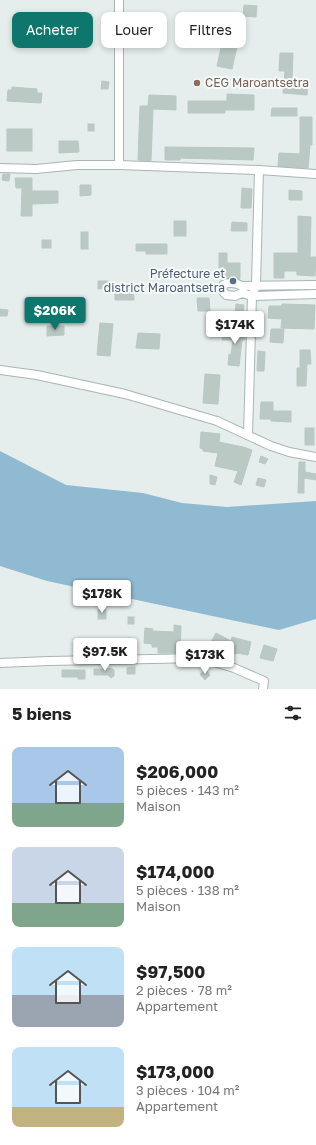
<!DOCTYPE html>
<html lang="fr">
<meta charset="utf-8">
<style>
body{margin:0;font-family:"Golos Text",sans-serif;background:#f6f6f6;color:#222;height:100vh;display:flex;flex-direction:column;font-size:15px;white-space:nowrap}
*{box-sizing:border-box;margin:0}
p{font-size:13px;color:#767676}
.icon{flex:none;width:22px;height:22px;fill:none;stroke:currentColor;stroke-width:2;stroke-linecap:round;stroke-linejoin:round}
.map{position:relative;height:689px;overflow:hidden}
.panel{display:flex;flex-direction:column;background:#fff;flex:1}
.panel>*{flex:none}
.hud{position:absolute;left:12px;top:12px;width:292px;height:36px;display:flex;gap:8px}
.price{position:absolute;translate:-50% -34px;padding:0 9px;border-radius:4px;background:#fff;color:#222;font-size:13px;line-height:26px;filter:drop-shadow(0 1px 2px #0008)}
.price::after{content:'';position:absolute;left:50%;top:24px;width:12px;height:9px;margin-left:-6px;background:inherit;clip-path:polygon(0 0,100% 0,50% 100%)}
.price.active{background:#0f766e;color:#fff}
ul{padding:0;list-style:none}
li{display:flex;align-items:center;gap:12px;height:100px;padding:0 12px}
li span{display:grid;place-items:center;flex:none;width:112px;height:80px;border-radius:8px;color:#555}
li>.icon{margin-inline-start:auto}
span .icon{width:48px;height:48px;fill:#fffc;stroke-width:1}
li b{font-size:17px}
h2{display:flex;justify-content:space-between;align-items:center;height:48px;padding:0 12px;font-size:17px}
.chip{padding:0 14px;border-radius:8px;background:#fff;box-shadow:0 2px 6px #0003;font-size:14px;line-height:36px}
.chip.active{background:#0f766e;color:#fff}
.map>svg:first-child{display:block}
.water{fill:#8fbad1}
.building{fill:#bbc9c5;stroke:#b8c8c4}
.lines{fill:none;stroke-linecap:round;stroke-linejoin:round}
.minor-casing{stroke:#a7b6b4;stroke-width:10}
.minor{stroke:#fff;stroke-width:8}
.education-dot{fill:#8d6e63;stroke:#f6faf9;stroke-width:1.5}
.service-dot{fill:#5c6f8a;stroke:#f6faf9;stroke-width:1.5}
.labels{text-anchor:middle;stroke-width:4;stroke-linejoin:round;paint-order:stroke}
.education-label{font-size:12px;fill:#785e54;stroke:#f6faf9;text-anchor:start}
.service-label{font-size:12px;fill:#4e5e75;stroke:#f6faf9;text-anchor:end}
</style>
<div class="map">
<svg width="316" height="689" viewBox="0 0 316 689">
<rect width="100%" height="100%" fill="#e5eeec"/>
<!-- water -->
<polygon class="water" points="0,451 66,485 143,493 182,503 227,507 316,501 316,619 279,630 47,581 0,566"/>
<!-- building -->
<g class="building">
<polygon points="244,5 257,6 256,17 243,16"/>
<polygon points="223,39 238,42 232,69 217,66"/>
<polygon points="280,53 293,53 292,79 308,80 307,95 283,93 285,71 279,71"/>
<polygon points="102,81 109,82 108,89 101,89"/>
<polygon points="12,87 37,89 37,93 42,93 41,103 7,101 8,90 12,90"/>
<polygon points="227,94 254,95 254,110 225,110 225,113 188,113 188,101 227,101"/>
<polygon points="149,95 176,96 176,110 153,109 151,161 138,160 140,106 148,106"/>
<polygon points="272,108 297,108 297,116 271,116"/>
<polygon points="300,117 312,117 312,145 310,145 308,168 278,166 279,153 300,154"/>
<rect x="88" y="124" width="6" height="7"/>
<rect x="7" y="129" width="25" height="22"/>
<polygon points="59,141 78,141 79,152 59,153"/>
<polygon points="165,147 254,148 253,160 180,158 180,160 165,160"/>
<polygon points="3,174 10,174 9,181 2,180"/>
<polygon points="15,178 32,178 32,191 58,191 58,203 32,204 32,216 21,216 22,188 16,188"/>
<polygon points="80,185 91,185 91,195 80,196"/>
<polygon points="242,188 252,189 251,208 241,208"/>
<polygon points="289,190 302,191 302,200 289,200"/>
<polygon points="298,216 311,217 310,257 316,257 315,276 297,275 297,271 284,271 284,278 274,278 274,253 298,253"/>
<rect x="174" y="221" width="12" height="15"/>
<polygon points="232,222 247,223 247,231 231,231"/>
<rect x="81" y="232" width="7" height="17"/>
<rect x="42" y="240" width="9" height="8"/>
<polygon points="136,244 167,244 167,254 146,254 146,251 136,251"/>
<polygon points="219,253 227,253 227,263 240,263 240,279 233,278 224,279 224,268 219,268"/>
<polygon points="98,281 109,281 109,288 98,289"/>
<polygon points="115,288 133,288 134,300 115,300"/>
<polygon points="197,298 209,298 210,311 198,311"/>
<polygon points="236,304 244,305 243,317 235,316"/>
<polygon points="282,304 315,305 314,329 281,328 282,319 268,318 269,306 282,306"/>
<polygon points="0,309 8,310 7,316 0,316"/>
<polygon points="100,323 113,324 110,356 97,355"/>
<polygon points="47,326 64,326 64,335 47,336"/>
<polygon points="231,328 237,328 237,331 245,331 245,340 242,340 239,366 228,365 229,354 231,355 233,340 222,340 223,331 230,331"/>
<polygon points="271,329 284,329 283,343 270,342"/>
<polygon points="138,333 160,334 159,349 136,348"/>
<polygon points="300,350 310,350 311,364 307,364 306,386 297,386 297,368 300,368"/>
<polygon points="258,351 265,352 264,371 257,371"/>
<polygon points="205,374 220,375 218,404 203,403"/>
<polygon points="261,402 273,402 273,411 291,411 291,422 271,421 271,419 260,419"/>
<rect x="305" y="428" width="9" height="17"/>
<polygon points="201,432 220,434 219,442 243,447 252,450 241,485 234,482 238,471 215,466 218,453 203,451 203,449 200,448"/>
<polygon points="261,456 268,459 265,464 259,462"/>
<polygon points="299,462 305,462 305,472 316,474 316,480 304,478 304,493 298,493"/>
<polygon points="210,475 217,477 215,485 210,484"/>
<polygon points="258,478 266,480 264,487 256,485"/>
<rect x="98" y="610" width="8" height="9"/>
<rect x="128" y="617" width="6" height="7"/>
<polygon points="174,625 181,626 180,653 158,653 158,647 152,647 152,644 144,643 145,628 153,629 152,631 174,632"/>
<polygon points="216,633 231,641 232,637 251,642 248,655 236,653 236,654 222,650 210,644"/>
<polygon points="99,643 99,649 76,649 76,644"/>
<polygon points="264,645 277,649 273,661 260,658"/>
<polygon points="135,667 135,674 127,674 127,668"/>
<polygon points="111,668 114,670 114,676 111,678 108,675 94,675 94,669 107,669"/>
<polygon points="62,670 85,670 85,679 78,679 78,677 62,677"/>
<polygon points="206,670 210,675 205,680 200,674"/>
</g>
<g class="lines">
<!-- minor casing -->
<g class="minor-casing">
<g id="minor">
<polyline points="119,0 119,165"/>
<polyline points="0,168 36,169 77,165 119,165 259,170 316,174"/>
<path d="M316,285L242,286C236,283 229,282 223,285L222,290L226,295L235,296L242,293L252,296L316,294"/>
<polyline points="0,370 37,375 125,394 217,421 271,446 289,452 316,457"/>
<polyline points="248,435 252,296 256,285 259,170"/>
<polyline points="0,663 49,661 202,658 234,668 264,681 263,689"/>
</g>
</g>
<!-- minor -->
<use href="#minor" class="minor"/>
</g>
<!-- markers -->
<circle class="education-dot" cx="197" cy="83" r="4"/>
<circle class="service-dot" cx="233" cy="281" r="4"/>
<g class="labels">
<!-- education labels -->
<g class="education-label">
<text x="205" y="87">CEG Maroantsetra</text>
</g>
<!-- service labels -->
<g class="service-label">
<text x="225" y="278">Préfecture et<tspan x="225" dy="14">district Maroantsetra</tspan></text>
</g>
</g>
</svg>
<b class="price active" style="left:55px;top:331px">$206K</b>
<b class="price" style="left:235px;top:345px">$174K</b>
<b class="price" style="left:102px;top:614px">$178K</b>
<b class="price" style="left:105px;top:672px">$97.5K</b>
<b class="price" style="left:205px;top:675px">$173K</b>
<div class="hud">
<a class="chip active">Acheter</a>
<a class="chip">Louer</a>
<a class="chip">Filtres</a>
</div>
</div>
<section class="panel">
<h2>5 biens<svg class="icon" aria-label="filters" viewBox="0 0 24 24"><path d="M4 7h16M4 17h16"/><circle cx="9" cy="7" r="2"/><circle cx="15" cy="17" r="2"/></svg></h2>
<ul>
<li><span style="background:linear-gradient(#a9c7e8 70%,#7fa58c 0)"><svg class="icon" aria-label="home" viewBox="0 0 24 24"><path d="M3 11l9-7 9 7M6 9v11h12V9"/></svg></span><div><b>$206,000</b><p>5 pièces · 143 m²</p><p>Maison</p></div></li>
<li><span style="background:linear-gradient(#c9d6e8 70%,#7fa58c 0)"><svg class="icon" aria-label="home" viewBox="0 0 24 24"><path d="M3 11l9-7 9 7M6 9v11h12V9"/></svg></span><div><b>$174,000</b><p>5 pièces · 138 m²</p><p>Maison</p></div></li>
<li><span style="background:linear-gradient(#bfe0f5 60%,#9aa5b1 0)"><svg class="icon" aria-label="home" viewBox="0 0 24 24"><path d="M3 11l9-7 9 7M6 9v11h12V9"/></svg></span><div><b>$97,500</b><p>2 pièces · 78 m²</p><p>Appartement</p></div></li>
<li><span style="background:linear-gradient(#bfe0f5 75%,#c2b280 0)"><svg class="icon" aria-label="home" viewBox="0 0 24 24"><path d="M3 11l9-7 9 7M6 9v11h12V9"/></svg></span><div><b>$173,000</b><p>3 pièces · 104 m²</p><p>Appartement</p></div></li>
</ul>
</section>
